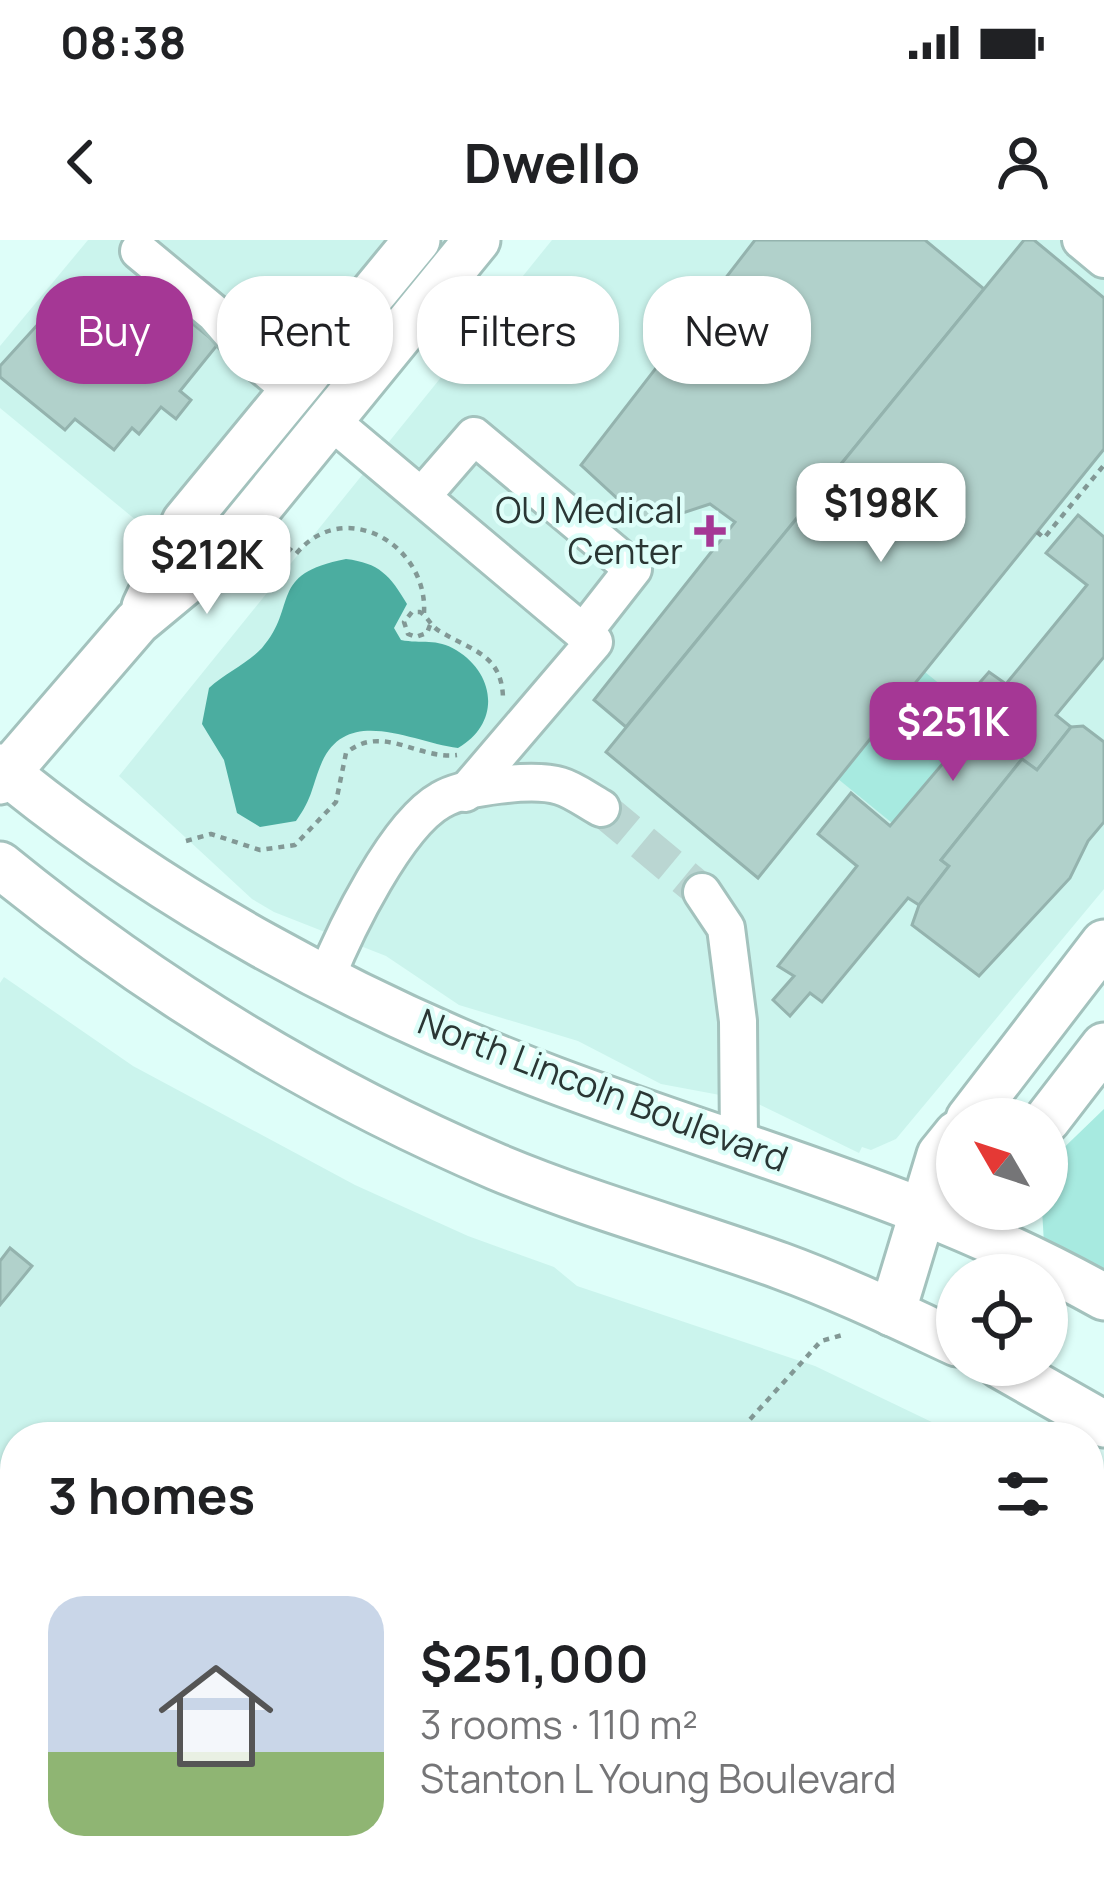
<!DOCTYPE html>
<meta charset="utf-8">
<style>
body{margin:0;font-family:Manrope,sans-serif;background:#f6f6f6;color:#202124;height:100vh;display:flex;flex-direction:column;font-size:45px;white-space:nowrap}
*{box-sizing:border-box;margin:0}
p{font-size:39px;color:#757577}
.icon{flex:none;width:66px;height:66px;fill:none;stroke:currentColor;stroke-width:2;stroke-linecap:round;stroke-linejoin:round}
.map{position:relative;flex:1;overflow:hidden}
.panel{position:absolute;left:0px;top:1182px;width:1104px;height:471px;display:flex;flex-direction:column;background:#fff;border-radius:48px 48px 0 0;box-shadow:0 3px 9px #0004}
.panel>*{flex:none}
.guide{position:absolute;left:36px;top:36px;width:1032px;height:108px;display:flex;gap:24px}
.needle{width:78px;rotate:309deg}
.fabs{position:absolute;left:936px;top:858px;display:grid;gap:24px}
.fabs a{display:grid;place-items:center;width:132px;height:132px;border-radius:50%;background:#fff;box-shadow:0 3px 9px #0004;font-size:60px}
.price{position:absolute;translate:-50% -102px;padding:0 27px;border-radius:24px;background:#fff;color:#222;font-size:39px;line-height:78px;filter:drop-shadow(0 3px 6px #0008)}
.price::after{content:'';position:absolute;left:50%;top:72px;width:36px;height:27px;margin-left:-18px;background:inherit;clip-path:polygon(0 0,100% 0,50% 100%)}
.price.active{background:#a53795;color:#fff}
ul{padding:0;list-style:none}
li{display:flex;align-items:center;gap:36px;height:300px;padding:0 48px}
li+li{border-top:3px solid #e0e0e0}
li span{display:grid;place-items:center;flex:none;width:336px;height:240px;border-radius:36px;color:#555}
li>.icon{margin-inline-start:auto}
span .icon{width:144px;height:144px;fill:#fffc;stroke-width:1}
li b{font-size:51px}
h2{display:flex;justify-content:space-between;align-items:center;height:144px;padding:0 48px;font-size:51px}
.chip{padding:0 42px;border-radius:48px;background:#fff;box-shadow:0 3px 9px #0004;font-size:42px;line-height:108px}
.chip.active{background:#a53795;color:#fff}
.status{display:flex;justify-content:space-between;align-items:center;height:84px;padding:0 60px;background:#fff;direction:ltr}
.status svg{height:33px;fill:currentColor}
header{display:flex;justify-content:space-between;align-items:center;height:156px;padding:0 48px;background:#fff;font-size:54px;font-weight:700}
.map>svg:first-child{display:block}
.built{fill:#cbf4ed}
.green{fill:#a7eae0}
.water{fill:#4bada0}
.building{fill:#b1d1cb;stroke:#94b3ae;stroke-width:3}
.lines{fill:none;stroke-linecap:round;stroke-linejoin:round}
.minor-tunnel{stroke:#bad6d2;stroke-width:36;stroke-dasharray:36 18;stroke-linecap:butt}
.minor-casing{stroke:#a3c2bd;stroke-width:42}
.major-casing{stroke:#a3c2bd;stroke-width:51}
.path{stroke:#829895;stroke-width:4.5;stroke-dasharray:6 6;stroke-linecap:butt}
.minor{stroke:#fff;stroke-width:36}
.major{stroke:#fff;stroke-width:45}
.poi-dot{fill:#a53795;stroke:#defef9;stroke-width:4.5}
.labels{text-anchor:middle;stroke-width:9;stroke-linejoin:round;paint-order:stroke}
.poi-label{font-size:36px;fill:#2a3634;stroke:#defef9;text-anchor:end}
.street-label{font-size:36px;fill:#2a3634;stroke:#defef9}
</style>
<div class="status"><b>08:38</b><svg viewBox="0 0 49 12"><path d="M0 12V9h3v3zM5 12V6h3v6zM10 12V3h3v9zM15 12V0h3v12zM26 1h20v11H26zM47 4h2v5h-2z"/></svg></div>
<header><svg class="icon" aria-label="back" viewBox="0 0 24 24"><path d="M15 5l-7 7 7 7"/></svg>Dwello<svg class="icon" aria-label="person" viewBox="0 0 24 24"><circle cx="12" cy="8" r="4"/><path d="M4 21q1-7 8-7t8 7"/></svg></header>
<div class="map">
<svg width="1104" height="1651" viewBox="0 0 1104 1651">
<rect width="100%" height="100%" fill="#defef9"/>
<!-- built -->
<g class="built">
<polygon points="88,0 385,0 148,290 0,168 0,106"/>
<polygon points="552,0 1104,0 1104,649 896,899 871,910 862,907 859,913 752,861 661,844 578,801 459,765 386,716 274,672 252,659 119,536"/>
<polygon points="4,737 133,826 355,945 468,996 554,1027 577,1046 815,1126 963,1197 15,1197 15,1618 0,1606 0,743"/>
<polygon points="1089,1269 1104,1278 1104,1651 56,1651 40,1638 1089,1638"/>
</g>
<!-- green -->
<g class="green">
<polygon points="920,428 983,479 892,583 832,534"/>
<polygon points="1104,869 1104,1037 1044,1004 1042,969 1047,969 1047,924"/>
</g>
<!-- water -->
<path class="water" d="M346,319C379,323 390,335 407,364L394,388L401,400C421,404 437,398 456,410C497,435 500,484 458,508C412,502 348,465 322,522C312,545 313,558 296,581L260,587L237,573L224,520L202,484L209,448C225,433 247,424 262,408C299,366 267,334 346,319Z"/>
<!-- building -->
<g class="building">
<polygon points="755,0 925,0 984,49 626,487 594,460 735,282 710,264 646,285 581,225"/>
<polygon points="1024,0 1034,0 1104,58 1104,209 758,638 606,512"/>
<polygon points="154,53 218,104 180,151 191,160 176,179 161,167 139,194 132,188 114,210 75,179 65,190 0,137 0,126 40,82 96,127"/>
<polygon points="1078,275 1104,297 1104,417 1056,475 1071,487 1037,530 1022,519 941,620 949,626 919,665 908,658 822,762 810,753 790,776 773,760 794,736 778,726 857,626 818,594 851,553 890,586 972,489 954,472 989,432 1006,444 1087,345 1046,313"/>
<polygon points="1083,486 1104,502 1104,582 1088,601 1070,638 979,736 912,685 919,665 949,626 941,620 1022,519 1037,530 1071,487"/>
<polygon points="10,1008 32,1026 0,1065 0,1021"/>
<polygon points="297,1638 394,1638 396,1651 299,1651"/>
<polygon points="575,1642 576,1651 496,1651 496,1647"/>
</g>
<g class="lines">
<!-- minor-tunnel -->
<polyline class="minor-tunnel" points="601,568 702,652"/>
<!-- minor casing -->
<g class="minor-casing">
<g id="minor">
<polyline points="1081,0 1104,19"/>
<polyline points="139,11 215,74 253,118 293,151"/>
<polyline points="330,180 594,402 465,553"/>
<polyline points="422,256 474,196 633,329 583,393"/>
<polyline points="702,652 726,688 738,781 739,902"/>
<path d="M326,738C345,691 396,585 441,560C464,546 534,538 560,546C574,550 588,561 601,568"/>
<polyline points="991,1638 1029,1648"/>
<polyline points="859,1651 876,1638"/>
<polyline points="925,1651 932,1638"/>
</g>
</g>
<!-- major casing -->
<g class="major-casing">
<g id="major">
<polyline points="145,367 185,282 417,0"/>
<path d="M0,527C162,660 357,766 554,840C740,910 930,959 1104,1057"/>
<polyline points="0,541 137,382 225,309 477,0"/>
<path d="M0,625C152,749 317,850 497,927C590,966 687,992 781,1026C841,1048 899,1076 957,1103"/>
<polyline points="969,879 1104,703"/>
<polyline points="1047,880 1104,806"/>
<polyline points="892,1073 940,915 957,894"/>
<polyline points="1000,1125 1104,1184"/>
</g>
</g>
<!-- path -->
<g class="path">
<polyline points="1037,292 1044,298 1104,225"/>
<path d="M287,307L296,314C343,256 428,304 424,373"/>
<path d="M430,385L427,393L416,397L408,394L404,382L412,372H420C430,379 430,386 441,392C473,411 503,415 503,460"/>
<path d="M186,601L211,594L260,610L295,605L336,562L346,513C382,483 418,520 457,515"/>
<polyline points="734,1197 821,1101 846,1094"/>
</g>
<!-- minor -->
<use href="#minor" class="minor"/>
<!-- major -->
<use href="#major" class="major"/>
</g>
<!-- markers -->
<path class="poi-dot" d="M704 273h12v12h12v12h-12v12h-12v-12h-12v-12h12z"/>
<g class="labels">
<!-- poi labels -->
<g class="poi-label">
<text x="683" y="283">OU Medical<tspan x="683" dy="41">Center</tspan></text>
</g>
<!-- street labels -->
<g class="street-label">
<text transform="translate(603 850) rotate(21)" y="13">North Lincoln Boulevard</text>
</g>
</g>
</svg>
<div class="fabs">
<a><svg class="needle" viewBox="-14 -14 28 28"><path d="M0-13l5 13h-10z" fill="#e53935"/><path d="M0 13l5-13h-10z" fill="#757577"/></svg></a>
<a><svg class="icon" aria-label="locate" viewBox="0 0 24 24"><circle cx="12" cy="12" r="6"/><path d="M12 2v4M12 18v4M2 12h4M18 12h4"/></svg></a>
</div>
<b class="price" style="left:881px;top:325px">$198K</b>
<b class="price" style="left:207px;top:377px">$212K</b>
<b class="price active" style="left:953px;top:544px">$251K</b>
<div class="guide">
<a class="chip active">Buy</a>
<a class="chip">Rent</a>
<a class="chip">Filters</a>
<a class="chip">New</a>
</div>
<section class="panel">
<h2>3 homes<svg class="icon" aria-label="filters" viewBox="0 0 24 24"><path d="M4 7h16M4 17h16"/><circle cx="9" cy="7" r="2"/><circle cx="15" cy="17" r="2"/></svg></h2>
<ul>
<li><span style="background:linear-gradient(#c9d6e8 65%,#8fb573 0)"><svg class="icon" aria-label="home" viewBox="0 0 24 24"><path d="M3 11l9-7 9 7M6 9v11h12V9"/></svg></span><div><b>$251,000</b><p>3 rooms · 110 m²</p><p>Stanton L Young Boulevard</p></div></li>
</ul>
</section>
</div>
